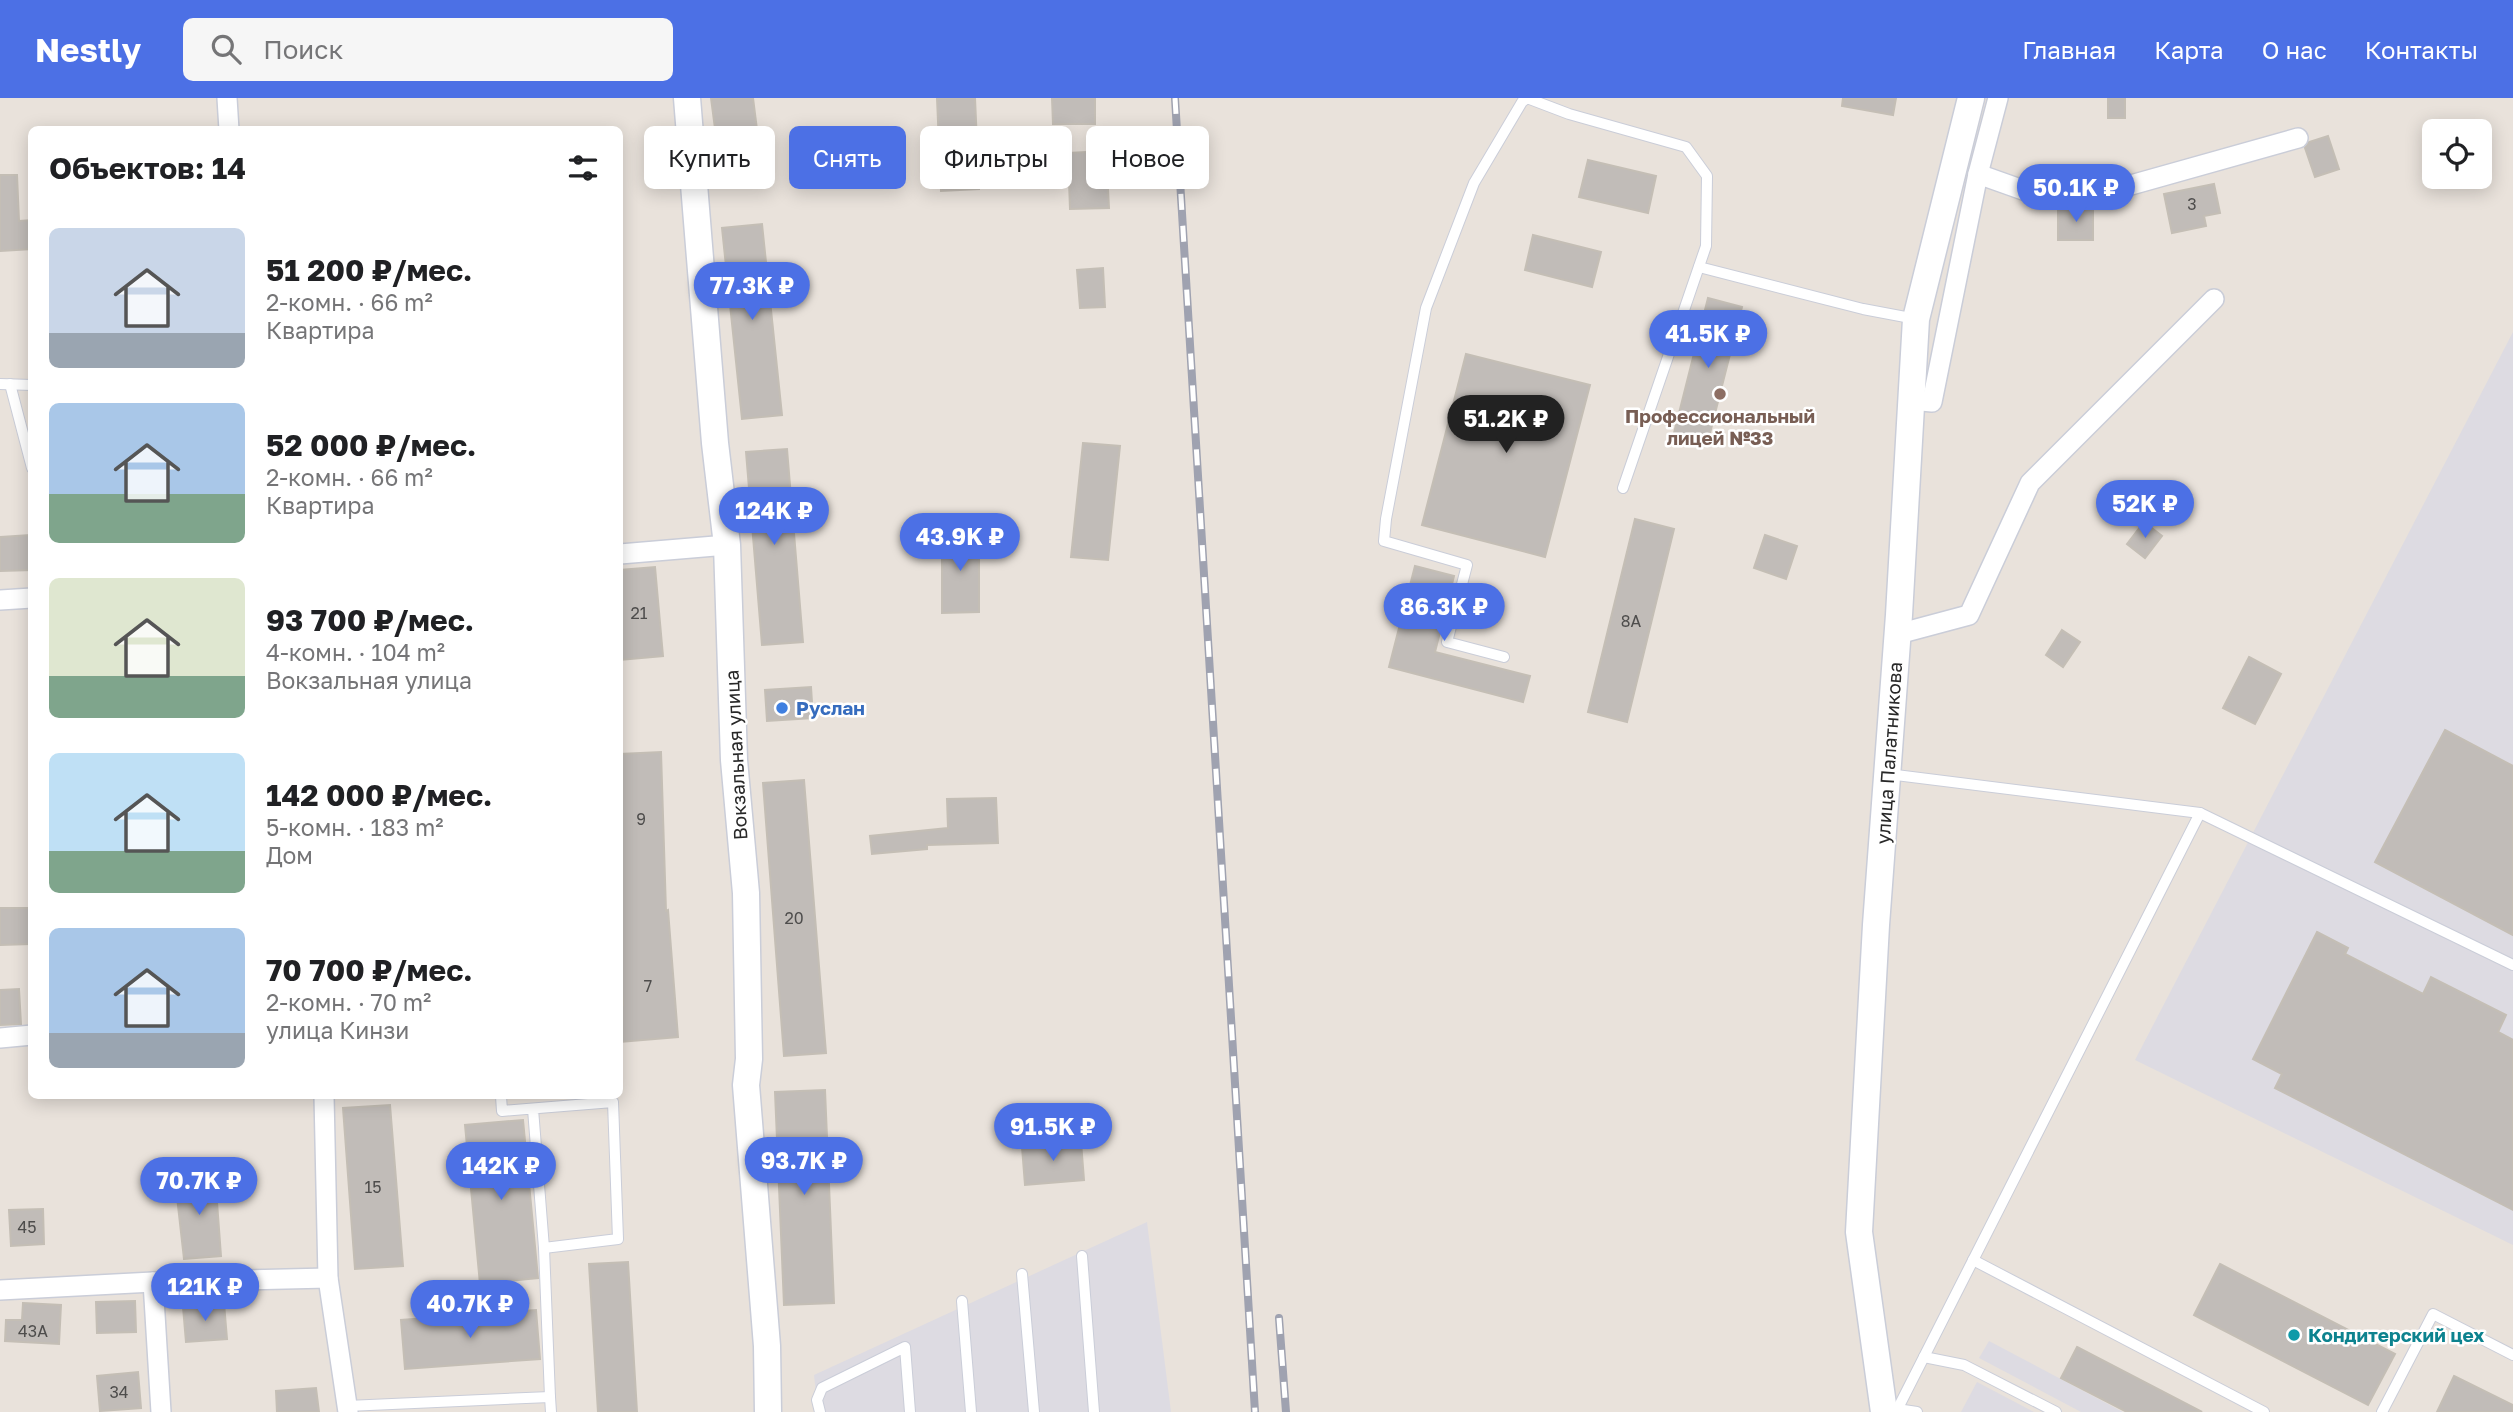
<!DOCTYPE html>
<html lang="ru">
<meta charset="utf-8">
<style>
body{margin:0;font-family:"Golos Text",sans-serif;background:#f6f6f6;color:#202124;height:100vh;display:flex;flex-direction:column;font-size:26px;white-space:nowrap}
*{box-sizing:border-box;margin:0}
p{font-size:23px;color:#757577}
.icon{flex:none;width:38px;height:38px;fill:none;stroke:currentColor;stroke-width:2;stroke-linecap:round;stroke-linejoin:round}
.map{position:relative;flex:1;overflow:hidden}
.sheet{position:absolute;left:28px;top:28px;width:595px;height:973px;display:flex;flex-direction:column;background:#fff;border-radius:10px;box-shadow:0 4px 18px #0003}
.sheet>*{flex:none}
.hud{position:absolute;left:644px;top:28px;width:665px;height:63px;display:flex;gap:14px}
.buttons{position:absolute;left:2422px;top:21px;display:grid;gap:14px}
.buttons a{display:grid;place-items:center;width:70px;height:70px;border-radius:10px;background:#fff;box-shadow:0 4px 18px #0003;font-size:35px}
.price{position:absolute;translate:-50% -60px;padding:0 16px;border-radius:24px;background:#4c70e5;color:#fff;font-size:23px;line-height:46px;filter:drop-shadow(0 2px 4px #0008)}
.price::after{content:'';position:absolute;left:50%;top:42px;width:21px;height:16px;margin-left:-10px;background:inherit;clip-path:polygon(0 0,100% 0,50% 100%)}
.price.current{background:#222;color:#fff}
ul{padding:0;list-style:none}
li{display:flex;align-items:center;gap:21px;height:175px;padding:0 21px}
li span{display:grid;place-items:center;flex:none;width:196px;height:140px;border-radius:10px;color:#555}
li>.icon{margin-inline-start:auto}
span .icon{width:84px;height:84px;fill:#fffc;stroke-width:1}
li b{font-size:30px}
h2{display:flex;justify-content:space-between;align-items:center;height:84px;padding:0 21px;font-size:30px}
.chip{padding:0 24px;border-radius:10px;background:#fff;box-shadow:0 4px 18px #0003;font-size:24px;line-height:63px}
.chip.current{background:#4c70e5;color:#fff}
header{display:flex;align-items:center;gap:42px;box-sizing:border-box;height:98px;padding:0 35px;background:#4c70e5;color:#fff}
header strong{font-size:33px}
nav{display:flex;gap:38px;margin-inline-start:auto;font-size:24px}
.search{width:490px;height:63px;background:#f6f6f6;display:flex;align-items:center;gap:18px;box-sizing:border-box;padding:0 24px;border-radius:10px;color:#757577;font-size:26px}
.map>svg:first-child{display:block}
.industrial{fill:#dddbe2}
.building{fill:#c1bcb8;stroke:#c4beb5;stroke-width:2}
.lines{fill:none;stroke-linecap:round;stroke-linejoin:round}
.lane-casing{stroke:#cacdd8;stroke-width:12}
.street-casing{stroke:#cacdd8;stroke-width:22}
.secondary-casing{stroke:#cacdd8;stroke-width:29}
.lane{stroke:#fff;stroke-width:10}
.street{stroke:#fff;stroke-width:19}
.secondary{stroke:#fff;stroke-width:26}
.rail-casing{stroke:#9fa2b0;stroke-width:8}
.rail{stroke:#fff;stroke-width:5;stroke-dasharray:16;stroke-linecap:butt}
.education-dot{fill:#8d6e63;stroke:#fff;stroke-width:2.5}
.shop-dot{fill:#3f7fe0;stroke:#fff;stroke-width:2.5}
.culture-dot{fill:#0f9aa8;stroke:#fff;stroke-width:2.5}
.labels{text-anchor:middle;stroke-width:5;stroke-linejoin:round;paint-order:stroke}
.number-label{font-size:16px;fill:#4e4d4c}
.education-label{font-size:19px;font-weight:bold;fill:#785e54;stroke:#fff}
.shop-label{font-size:19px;font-weight:bold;fill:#366cbe;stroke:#fff;text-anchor:start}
.street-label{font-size:19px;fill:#282828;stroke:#fff}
.culture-label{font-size:19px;font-weight:bold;fill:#0d838f;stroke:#fff;text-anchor:start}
</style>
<header>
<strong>Nestly</strong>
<div class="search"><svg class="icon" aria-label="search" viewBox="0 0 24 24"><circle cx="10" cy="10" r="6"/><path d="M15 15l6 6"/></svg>Поиск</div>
<nav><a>Главная</a><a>Карта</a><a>О нас</a><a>Контакты</a></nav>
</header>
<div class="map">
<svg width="2513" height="1314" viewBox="0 0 2513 1314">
<rect width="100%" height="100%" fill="#e9e2db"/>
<!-- industrial -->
<g class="industrial">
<polygon points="2513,234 2513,1147 2135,962"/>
<polygon points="1147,1124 1171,1314 818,1314 814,1277"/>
<polygon points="1989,1243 2123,1314 2081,1314 1979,1260"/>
<polygon points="1977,1284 2034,1314 1961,1314"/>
</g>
<!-- building -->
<g class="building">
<polygon points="711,0 753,0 763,79 722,84"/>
<polygon points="937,0 975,0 979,91 941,93"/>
<polygon points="1052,0 1095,0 1095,26 1053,26"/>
<polygon points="1843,0 1896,0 1893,17 1842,8"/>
<rect x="2108" y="0" width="17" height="20"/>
<polygon points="2328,38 2339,71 2315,79 2305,50 2309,44"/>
<polygon points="1106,53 1109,110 1070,111 1068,55"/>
<polygon points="1588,62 1656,78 1648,115 1579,99"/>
<polygon points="0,77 17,77 19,123 32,122 32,151 0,153"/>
<polygon points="2214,86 2220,115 2204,118 2206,128 2172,135 2164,96"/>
<rect x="2058" y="111" width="35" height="31"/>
<polygon points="762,126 782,317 742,321 722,130"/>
<polygon points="1533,137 1601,154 1592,189 1525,172"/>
<polygon points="1103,170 1105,209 1080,210 1077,172"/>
<polygon points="1708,200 1742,209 1708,343 1674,335"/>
<polygon points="1466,256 1590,287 1545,459 1422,427"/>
<polygon points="1083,345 1120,348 1108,462 1071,459"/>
<polygon points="787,351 803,544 762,547 746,354"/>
<polygon points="1635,421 1674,431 1627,624 1588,614"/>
<polygon points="2144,424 2162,438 2145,460 2127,446"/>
<polygon points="942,436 979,436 979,514 942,515"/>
<polygon points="30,437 32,472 0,473 0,439"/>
<polygon points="1765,437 1797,448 1786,481 1754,470"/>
<polygon points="1415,468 1454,478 1435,554 1530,578 1523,604 1389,569"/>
<polygon points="655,469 663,558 620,562 620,472"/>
<polygon points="2062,532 2080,544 2063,569 2046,557"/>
<polygon points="2249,559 2281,576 2255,626 2223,610"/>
<polygon points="811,589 813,620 767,623 765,592"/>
<polygon points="2445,632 2513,668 2513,837 2375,764"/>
<polygon points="661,654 666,813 668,812 678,939 620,944 620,907 623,907 620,869 620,656"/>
<polygon points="804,682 826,955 784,958 763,685"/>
<polygon points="996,700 998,745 927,747 927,751 872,756 870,738 948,730 947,701"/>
<polygon points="0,810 29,810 30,846 0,847"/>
<polygon points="2317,834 2348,850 2345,856 2423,896 2431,879 2506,917 2498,934 2513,942 2513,1112 2275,990 2282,976 2253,961"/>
<polygon points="19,891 21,926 0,927 0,892"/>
<polygon points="825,992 834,1205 784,1207 775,994"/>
<polygon points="390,1007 403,1168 355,1171 343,1010"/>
<polygon points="523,1022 538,1180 480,1186 465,1027"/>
<polygon points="1081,1044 1084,1082 1025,1087 1022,1049"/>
<polygon points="215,1077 221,1158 184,1161 175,1081"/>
<polygon points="43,1111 44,1146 11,1148 9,1112"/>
<polygon points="628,1164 637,1314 598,1314 589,1166"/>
<polygon points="2220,1166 2395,1256 2368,1307 2194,1217"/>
<polygon points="135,1203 136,1234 97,1235 96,1204"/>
<polygon points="23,1205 61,1207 59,1246 5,1243 6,1222 22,1222"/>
<polygon points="224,1205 227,1241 186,1244 183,1209"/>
<polygon points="536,1212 540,1261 405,1271 401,1222"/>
<polygon points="2077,1249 2202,1314 2127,1314 2061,1280"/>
<polygon points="138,1274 141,1310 100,1313 97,1278"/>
<polygon points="2454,1278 2513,1307 2513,1314 2437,1314"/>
<polygon points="316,1290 319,1314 277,1314 276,1293"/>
</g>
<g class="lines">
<!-- lane casing -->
<g class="lane-casing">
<g id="lane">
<polyline points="1699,169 1863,211 1916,221"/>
<polyline points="0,286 32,287"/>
<polyline points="10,286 32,370"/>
<polyline points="1504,559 1447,544 1467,467 1384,443 1386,421 1426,210 1474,85 1522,4 1527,0 1569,16 1686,49 1707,78 1706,148 1623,390"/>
<polyline points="1888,676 2200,715 2513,867"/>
<polyline points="501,998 502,1013 613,1004 618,1141 544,1150 533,1011"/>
<polyline points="544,1150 550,1299"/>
<polyline points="1082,1158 1094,1314"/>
<polyline points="1973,1162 2264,1314"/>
<polyline points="1022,1176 1034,1314"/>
<polyline points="962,1203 971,1314"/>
<polyline points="1924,1259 1964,1267 2056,1314"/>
<polyline points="347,1308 550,1299 551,1314"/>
<polyline points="1897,1311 1917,1314"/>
<polyline points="820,1314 817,1302 822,1290 905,1249 910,1314"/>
<polyline points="1896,1314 2200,715"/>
<polyline points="2382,1314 2433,1216 2513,1257"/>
</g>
</g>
<!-- street casing -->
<g class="street-casing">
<g id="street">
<polyline points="227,0 229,32"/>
<polyline points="1978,76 2023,92 2106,94 2298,40"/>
<polyline points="1911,302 1932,304 1978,76 1998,0"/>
<polyline points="620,456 727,447"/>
<polyline points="0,502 32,500"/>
<polyline points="1898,536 1969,517 2030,385 2214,201"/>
<polyline points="0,940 32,937"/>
<polyline points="324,998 328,1180 348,1314"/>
<polyline points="153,1184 161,1314"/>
<polyline points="0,1192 153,1184 328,1180"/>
</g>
</g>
<!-- secondary casing -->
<g class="secondary-casing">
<g id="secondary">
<polyline points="687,0 715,345 727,447 734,662 746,795 749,961 746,987 767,1248 768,1314"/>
<polyline points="1884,1314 1859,1134 1876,827 1899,517 1916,221 1971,0"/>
</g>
</g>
<!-- lane -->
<use href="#lane" class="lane"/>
<!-- street -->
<use href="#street" class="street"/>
<!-- secondary -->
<use href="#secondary" class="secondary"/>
<!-- rail casing -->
<g class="rail-casing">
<g id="rail">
<polyline points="1175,0 1255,1314"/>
<polyline points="1279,1220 1286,1314"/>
</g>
</g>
<!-- rail -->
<use href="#rail" class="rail"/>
</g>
<!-- markers -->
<circle class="education-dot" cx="1720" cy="296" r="7"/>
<circle class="shop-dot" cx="782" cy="610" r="7"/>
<circle class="culture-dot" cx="2294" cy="1237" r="7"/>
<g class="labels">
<!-- number labels -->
<g class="number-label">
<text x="2192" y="112">3</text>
<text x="639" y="521">21</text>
<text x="1631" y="529">8А</text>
<text x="641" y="727">9</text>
<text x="794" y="826">20</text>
<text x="648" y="894">7</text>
<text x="373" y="1095">15</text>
<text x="27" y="1135">45</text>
<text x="33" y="1239">43А</text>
<text x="119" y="1300">34</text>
</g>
<!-- education labels -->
<g class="education-label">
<text x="1720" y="325">Профессиональный<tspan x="1720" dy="22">лицей №33</tspan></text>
</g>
<!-- shop labels -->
<g class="shop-label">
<text x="796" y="617">Руслан</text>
</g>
<!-- street labels -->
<g class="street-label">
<text transform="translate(1889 655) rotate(-86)" y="7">улица Палатникова</text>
<text transform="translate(736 657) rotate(-93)" y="7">Вокзальная улица</text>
</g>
<!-- culture labels -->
<g class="culture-label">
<text x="2308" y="1244">Кондитерский цех</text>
</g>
</g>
</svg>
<div class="buttons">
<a><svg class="icon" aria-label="locate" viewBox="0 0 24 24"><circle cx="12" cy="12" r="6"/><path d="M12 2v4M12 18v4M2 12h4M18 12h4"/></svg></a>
</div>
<b class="price" style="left:2076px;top:126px">50.1K ₽</b>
<b class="price" style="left:752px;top:224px">77.3K ₽</b>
<b class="price" style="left:1708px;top:272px">41.5K ₽</b>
<b class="price current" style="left:1506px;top:357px">51.2K ₽</b>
<b class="price" style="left:2145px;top:442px">52K ₽</b>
<b class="price" style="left:774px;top:449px">124K ₽</b>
<b class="price" style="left:960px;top:475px">43.9K ₽</b>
<b class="price" style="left:1444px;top:545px">86.3K ₽</b>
<b class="price" style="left:1053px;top:1065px">91.5K ₽</b>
<b class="price" style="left:804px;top:1099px">93.7K ₽</b>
<b class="price" style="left:501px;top:1104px">142K ₽</b>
<b class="price" style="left:199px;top:1119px">70.7K ₽</b>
<b class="price" style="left:205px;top:1225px">121K ₽</b>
<b class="price" style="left:470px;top:1242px">40.7K ₽</b>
<div class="hud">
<a class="chip">Купить</a>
<a class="chip current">Снять</a>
<a class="chip">Фильтры</a>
<a class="chip">Новое</a>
</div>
<section class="sheet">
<h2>Объектов: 14<svg class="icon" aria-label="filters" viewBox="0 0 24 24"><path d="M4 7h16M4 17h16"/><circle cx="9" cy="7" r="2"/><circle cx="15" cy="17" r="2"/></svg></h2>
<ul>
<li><span style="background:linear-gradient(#c9d6e8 75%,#9aa5b1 0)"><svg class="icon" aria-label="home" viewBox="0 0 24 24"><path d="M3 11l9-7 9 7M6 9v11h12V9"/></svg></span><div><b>51 200 ₽/мес.</b><p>2-комн. · 66 m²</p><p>Квартира</p></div></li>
<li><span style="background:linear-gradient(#a9c7e8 65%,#7fa58c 0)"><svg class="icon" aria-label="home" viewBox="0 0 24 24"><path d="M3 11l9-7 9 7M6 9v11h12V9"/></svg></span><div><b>52 000 ₽/мес.</b><p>2-комн. · 66 m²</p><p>Квартира</p></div></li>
<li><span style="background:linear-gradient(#dfe7d0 70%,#7fa58c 0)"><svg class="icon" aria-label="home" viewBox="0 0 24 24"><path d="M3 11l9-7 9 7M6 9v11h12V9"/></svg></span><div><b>93 700 ₽/мес.</b><p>4-комн. · 104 m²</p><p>Вокзальная улица</p></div></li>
<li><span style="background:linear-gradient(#bfe0f5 70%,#7fa58c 0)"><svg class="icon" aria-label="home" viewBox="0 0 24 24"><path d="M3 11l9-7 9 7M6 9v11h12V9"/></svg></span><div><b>142 000 ₽/мес.</b><p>5-комн. · 183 m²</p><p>Дом</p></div></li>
<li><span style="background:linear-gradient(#a9c7e8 75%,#9aa5b1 0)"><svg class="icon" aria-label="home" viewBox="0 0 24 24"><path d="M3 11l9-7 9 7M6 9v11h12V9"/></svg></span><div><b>70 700 ₽/мес.</b><p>2-комн. · 70 m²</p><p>улица Кинзи</p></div></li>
</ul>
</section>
</div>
